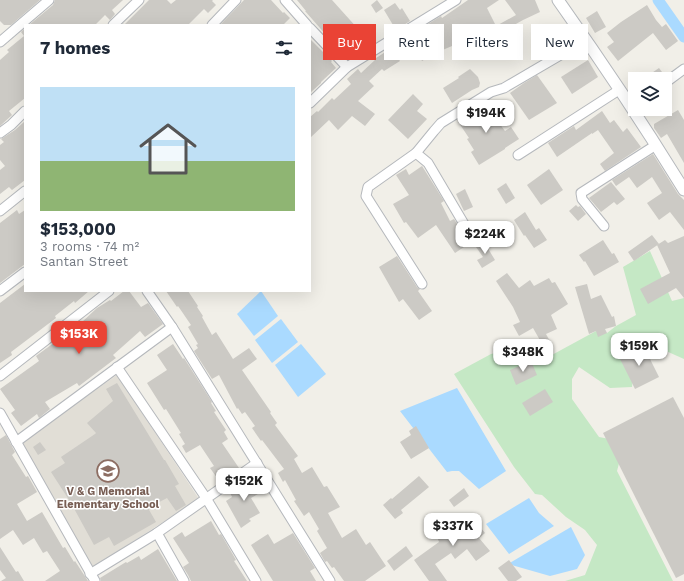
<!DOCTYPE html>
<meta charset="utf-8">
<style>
body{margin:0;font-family:"Work Sans",sans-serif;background:#f2f2f3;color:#1f2937;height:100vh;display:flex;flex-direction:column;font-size:15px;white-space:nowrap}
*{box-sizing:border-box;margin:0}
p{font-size:13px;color:#747a83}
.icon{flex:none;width:22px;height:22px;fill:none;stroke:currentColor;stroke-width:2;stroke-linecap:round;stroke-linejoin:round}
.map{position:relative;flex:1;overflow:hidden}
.drawer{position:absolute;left:24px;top:24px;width:287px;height:268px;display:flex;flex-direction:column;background:#fff;border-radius:0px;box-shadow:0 4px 16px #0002}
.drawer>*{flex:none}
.hud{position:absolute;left:323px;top:24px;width:301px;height:36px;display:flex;gap:8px}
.controls{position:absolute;left:628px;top:72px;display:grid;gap:8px}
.controls a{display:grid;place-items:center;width:44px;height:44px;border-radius:0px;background:#fff;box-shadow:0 4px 16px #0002;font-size:20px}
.price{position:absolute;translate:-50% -34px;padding:0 9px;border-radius:8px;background:#fff;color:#222;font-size:13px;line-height:26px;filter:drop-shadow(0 1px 2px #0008)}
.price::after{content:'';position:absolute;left:50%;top:24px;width:12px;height:9px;margin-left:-6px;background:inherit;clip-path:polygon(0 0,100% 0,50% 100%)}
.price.active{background:#ea4335;color:#fff}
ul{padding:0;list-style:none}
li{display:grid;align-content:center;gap:8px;height:212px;padding:0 16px}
li span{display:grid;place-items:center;height:124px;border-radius:0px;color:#555}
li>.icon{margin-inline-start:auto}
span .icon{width:72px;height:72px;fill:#fffc;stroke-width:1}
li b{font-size:17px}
h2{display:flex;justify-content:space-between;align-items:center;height:48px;padding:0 16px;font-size:17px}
.tag{padding:0 14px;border-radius:0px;background:#fff;box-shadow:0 4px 16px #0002;font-size:14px;line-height:36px}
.tag.active{background:#ea4335;color:#fff}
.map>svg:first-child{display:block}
.education{fill:#e1ded6}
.green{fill:#c5e8c5}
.water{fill:#aadaff}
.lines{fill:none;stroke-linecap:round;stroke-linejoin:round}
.canal{stroke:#aadaff;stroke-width:11}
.building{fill:#cccac5}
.minor-casing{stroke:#b5b8bc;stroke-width:11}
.tertiary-casing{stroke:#b5b8bc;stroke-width:13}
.minor{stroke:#fff;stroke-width:9}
.tertiary{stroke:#fff;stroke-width:11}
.labels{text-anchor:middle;stroke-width:3;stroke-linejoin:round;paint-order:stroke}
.education-label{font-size:11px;font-weight:bold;fill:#785e54;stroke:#fff}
</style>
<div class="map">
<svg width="684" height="581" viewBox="0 0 684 581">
<rect width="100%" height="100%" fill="#f1efe8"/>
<!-- education -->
<polygon class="education" points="117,375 199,499 90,569 20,443"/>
<!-- green -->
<polygon class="green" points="650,251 672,301 684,298 684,359 666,351 634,368 632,387 610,388 579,367 572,379 572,399 599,437 615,440 622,452 617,471 673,581 565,581 585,575 597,545 585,530 566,517 542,495 535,494 514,467 454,374 491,354 532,345 550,356 596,331 607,333 616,326 636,315 623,267"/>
<!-- water -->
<g class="water">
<polygon points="261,291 278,316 254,336 237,314"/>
<polygon points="281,319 298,342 272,363 255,340"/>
<polygon points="301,344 326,374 298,397 275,365"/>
<polygon points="457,388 506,471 479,489 459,471 452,471 447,472 400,411"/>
<polygon points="529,498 539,513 554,526 509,554 486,524"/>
<polygon points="571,527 585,555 577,569 550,576 508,564"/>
</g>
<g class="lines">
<!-- canal -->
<polyline class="canal" points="658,0 684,37"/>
</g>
<!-- building -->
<g class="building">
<polygon points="0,0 40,0 11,25 4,25 0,21"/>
<polygon points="55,0 123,0 112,10 115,14 110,20 105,15 95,25 29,25 53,5"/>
<polygon points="149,0 167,0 171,4 176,0 213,0 212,1 216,5 208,13 204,9 188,25 122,25 123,23 124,25"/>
<polygon points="244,0 271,0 283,13 284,12 290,18 283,25 220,25"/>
<polygon points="297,0 332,0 368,40 361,45 356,40 342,53 305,11 306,11"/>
<polygon points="377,0 383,8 376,13 371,5"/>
<polygon points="468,0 499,0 487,8 496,26 516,15 505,0 535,0 540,12 523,20 489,39 491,44 469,55 465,55 459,43 438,52 438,51 422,61 420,57 414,60 402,40 441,16 442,18"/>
<polygon points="395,3 400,10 402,8 410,21 396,30 384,10"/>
<polygon points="647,5 656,20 662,27 666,24 678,41 666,50 653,33 618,61 607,47 614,42 607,33 621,22"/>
<polygon points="597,11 606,27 595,33 586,18"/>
<polygon points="25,28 25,98 9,111 12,115 0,126 0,60 9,52 7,50 24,36 21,32"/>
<polygon points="310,39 332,61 331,62 336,68 321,82 321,83 310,93"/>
<polygon points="390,49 400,61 384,71 382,69 369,81 374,86 358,101 375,114 365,126 352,116 338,130 329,120 310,138 310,117 317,111 318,112 332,98 334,100 351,84 347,79 358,69 361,73 376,59 376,58"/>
<polygon points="588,60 598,77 572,94 561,77"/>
<polygon points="659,68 665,76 661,79 643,79"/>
<polygon points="470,69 478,77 480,83 479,87 472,90 452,103 443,88 459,78 458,77"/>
<polygon points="537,75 557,103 529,120 510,93 524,83"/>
<polygon points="413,94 423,104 417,111 427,119 408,139 388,120"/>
<polygon points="485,104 505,131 511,127 519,139 505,148 505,149 479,165 471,152 474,150 467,139 469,138 457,120 469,113 471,115"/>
<polygon points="678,110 684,120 684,163 667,134 661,138 654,128 654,124"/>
<polygon points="602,111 610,123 614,120 623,132 627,128 641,147 605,171 600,164 614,153 598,130 592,134 592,133 557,157 548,143 574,126 576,130"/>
<polygon points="25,121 25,180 12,190 9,187 0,194 0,170 5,166 0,160 0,145 4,142 1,139 15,130"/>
<polygon points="653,154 678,194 684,200 684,230 670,212 659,220 647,203 662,193 652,177 637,188 629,177 616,186 612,180"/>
<polygon points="422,166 444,201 441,203 450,221 454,219 470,243 455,253 436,225 418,238 406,222 404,223 393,204 409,195 396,175 406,169 409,175"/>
<polygon points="549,169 563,190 541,205 527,185"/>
<polygon points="611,182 625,199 617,205 614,202 601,212 589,198"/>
<polygon points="506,183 515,198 506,204 497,189"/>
<polygon points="465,189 473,207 464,211 456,194"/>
<polygon points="576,205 578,207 580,206 586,214 578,221 569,211"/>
<polygon points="17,210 19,214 25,210 25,264 0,283 0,223"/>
<polygon points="525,212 536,230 539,228 547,240 534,248 525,235 524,236 514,220"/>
<polygon points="652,235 659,244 634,261 628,252"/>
<polygon points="684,236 684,298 676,288 648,304 640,289 670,273 657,245 665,240 668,243"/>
<polygon points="603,240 612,254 614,253 619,262 594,276 585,261 584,262 579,255"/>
<polygon points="484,242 495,260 482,268 477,260 483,257 476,247"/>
<polygon points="397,256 417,287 420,289 418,291 432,311 419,320 403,299 399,302 379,267"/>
<polygon points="507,273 519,288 530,280 534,286 549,278 552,283 555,282 568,304 551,315 557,329 546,334 552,345 545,349 533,328 519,336 513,325 520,322 513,307 496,281"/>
<polygon points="25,284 25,291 89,291 75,303 74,301 55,316 56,318 11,352 12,355 0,363 0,303"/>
<polygon points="587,284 591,299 601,295 612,317 614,316 616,326 605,329 607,333 598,337 596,331 589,334 575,287"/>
<polygon points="124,291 129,291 141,307 148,303 163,324 145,337 140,331 113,355 116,358 79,386 77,383 45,402 50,409 39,418 37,414 21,426 11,413 15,410 0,389 39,361 36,356 66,334 67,336 83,323 82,322 97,308 110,300 111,301"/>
<polygon points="166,291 188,291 198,306 197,307 203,316 202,317 212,335 216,332 233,359 249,348 257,359 242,370 271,412 270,413 277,423 275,425 298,456 294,459 302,473 312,467 324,487 327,486 340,507 328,513 342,538 356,529 366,545 370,542 386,566 365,581 344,581 334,567 332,568 327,561 325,562 320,553 327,548 317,531 319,529 309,512 304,516 294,501 296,500 285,480 283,482 278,473 284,469 262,440 261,441 252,428 255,426 245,412 242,414 238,408 237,409 219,375 212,379 194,351 198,348 196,345 198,344 188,327 191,325 178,306 177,307"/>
<polygon points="173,344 183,359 184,358 212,402 211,403 216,411 214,412 226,430 224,432 228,439 222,443 239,468 220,482 210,468 214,466 200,445 186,453 182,446 185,444 179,434 181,433 166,409 164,410 147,383 167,370 157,355"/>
<polygon points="643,345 659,377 635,389 619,357"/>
<polygon points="531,361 537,375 516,385 510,370"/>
<polygon points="117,383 164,460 165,460 179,484 175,486 186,505 176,511 167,498 148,508 156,522 114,546 109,537 94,545 71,503 51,472 65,463 61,457 95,434 96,433 87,423 113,401 106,389"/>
<polygon points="545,389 553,402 530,416 522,403"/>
<polygon points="673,397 684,418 684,574 676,578 603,433"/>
<polygon points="416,426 429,448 411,459 400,442 411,435 409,431"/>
<polygon points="6,435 15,452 12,455 26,477 28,476 37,492 17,504 27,521 42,512 63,548 65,547 74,562 75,561 88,581 45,581 60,571 47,551 43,553 34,538 23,545 13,530 0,539 0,439"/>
<polygon points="40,442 46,450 38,455 33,447"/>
<polygon points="419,476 429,487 401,510 403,513 395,519 383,505 391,498 392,499"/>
<polygon points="259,480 265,490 251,498 260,513 249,519 251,521 241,528 226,501 232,497 229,490 240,482 244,489"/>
<polygon points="464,488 469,496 454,507 449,500"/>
<polygon points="467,514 474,522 475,521 485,533 479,538 490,551 476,561 467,549 455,559 451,553 435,564 447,581 429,581 414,560 439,542 435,531 454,524"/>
<polygon points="211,521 219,535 221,534 236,560 234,561 247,581 191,581 188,575 183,567 189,563 173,538 182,532 185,537"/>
<polygon points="293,533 315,568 310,571 316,581 273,581 251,545 268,534 274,544"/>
<polygon points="406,546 413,556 394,571 387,561"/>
<polygon points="0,547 16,572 18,571 24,581 1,581 6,578 0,570"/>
<polygon points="158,549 177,581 101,581 100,578 126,562 127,563 139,556 141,560"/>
<polygon points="509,560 522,577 516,581 508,581 498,568"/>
</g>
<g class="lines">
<!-- minor casing -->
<g class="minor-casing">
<g id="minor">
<polyline points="285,0 307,25"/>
<polyline points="113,25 139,0"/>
<polyline points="212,25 236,0"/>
<polyline points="310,28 347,67"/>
<polyline points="0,42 49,0"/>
<polyline points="665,83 684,69"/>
<polyline points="310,103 347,67 456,0"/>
<polyline points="0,133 11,125 25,111"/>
<polyline points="416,153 428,163 464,224"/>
<polyline points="518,155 619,90"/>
<polyline points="0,211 25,191"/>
<polyline points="604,226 582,199 581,193 656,145"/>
<polyline points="422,284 366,196 368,187 416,153 434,131 441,123 491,92 504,88 586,40"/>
<polyline points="0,291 25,272"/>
<polyline points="147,291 172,327 330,581"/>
<polyline points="117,367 206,498 256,581"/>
<polyline points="0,376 109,291"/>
<polyline points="0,413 95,581"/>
<polyline points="16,442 172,327"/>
<polyline points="157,533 184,581"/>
<polyline points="90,574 157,533 257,463"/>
</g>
</g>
<!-- tertiary casing -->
<g class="tertiary-casing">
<path id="tertiary" d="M558,0C602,62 644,125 684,190"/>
</g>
<!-- minor -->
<use href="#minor" class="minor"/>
<!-- tertiary -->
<use href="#tertiary" class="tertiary"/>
</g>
<!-- icons -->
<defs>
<g id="school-ring" transform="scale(1.15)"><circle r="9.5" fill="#fff" stroke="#8d6e63" stroke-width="1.5"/><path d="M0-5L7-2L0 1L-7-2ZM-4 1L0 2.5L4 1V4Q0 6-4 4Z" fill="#8d6e63"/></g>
</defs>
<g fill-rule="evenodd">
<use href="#school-ring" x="108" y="471"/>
</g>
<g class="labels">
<!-- education labels -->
<g class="education-label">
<text x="108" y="495">V &amp; G Memorial<tspan x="108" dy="13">Elementary School</tspan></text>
</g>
</g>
</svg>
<div class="controls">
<a><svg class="icon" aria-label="layers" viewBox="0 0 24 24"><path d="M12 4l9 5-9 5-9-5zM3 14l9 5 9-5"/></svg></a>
</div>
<b class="price" style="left:486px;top:134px">$194K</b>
<b class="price" style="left:485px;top:255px">$224K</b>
<b class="price active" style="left:79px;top:355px">$153K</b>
<b class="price" style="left:639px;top:367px">$159K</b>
<b class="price" style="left:523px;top:373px">$348K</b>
<b class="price" style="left:244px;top:502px">$152K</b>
<b class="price" style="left:453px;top:547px">$337K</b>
<div class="hud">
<a class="tag active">Buy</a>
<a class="tag">Rent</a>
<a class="tag">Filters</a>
<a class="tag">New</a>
</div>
<section class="drawer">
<h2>7 homes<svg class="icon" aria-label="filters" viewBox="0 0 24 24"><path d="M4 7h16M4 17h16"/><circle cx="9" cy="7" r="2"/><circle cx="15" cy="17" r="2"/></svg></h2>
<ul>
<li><span style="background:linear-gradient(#bfe0f5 60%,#8fb573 0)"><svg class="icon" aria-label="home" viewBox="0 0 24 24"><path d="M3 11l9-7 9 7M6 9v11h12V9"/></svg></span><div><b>$153,000</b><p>3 rooms · 74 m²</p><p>Santan Street</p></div></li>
</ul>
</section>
</div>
